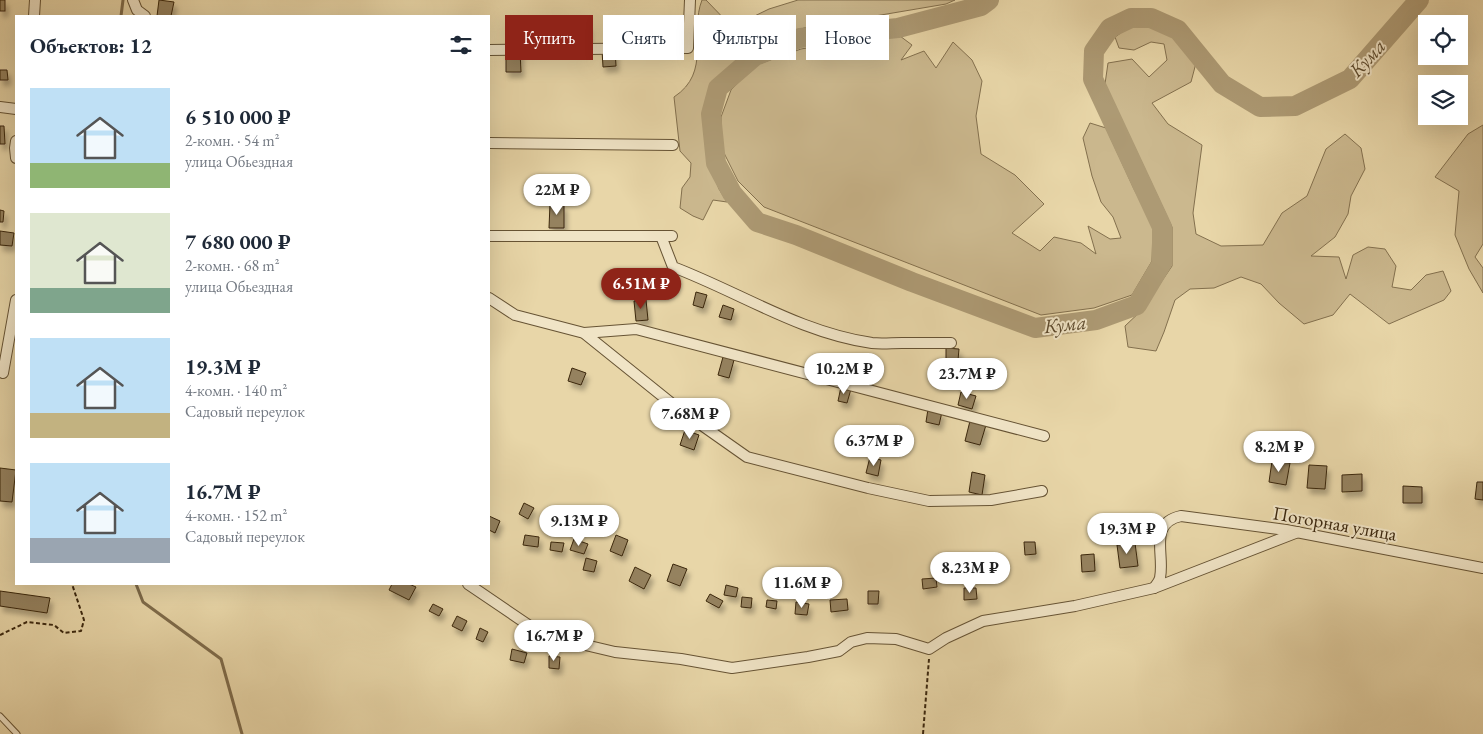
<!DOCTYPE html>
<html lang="ru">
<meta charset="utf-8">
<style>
body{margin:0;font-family:"EB Garamond",serif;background:#f2f2f3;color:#1f2937;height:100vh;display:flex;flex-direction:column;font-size:19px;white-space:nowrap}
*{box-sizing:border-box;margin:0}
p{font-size:16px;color:#747a83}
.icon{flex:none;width:28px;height:28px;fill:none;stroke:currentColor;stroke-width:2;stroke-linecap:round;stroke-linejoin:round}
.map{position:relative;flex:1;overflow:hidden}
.sheet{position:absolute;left:15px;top:15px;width:475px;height:570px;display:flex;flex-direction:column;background:#fff;border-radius:0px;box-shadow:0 5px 20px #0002}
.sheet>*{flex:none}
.guide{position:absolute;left:505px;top:15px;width:475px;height:45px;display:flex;gap:10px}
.controls{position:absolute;left:1418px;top:15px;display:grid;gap:10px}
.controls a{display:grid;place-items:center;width:50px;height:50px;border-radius:0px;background:#fff;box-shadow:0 5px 20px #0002;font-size:25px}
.price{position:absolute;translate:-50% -42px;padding:0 11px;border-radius:18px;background:#fff;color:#222;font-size:16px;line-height:32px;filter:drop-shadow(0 1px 2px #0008)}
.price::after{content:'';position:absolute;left:50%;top:30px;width:15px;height:11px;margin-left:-8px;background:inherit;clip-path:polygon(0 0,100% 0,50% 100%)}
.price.active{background:#8f2418;color:#fff}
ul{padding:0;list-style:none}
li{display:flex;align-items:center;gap:15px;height:125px;padding:0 15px}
li span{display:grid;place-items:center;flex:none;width:140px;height:100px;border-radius:0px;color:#555}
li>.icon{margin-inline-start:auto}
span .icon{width:60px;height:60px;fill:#fffc;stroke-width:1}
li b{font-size:21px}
h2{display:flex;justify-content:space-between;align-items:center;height:60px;padding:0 15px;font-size:21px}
.pill{padding:0 18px;border-radius:0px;background:#fff;box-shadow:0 5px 20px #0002;font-size:18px;line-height:45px}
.pill.active{background:#8f2418;color:#fff}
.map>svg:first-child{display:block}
.green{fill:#cbb88e;stroke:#83704e}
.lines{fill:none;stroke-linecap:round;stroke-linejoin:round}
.stream{stroke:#7f6c4b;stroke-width:3}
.river{stroke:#ad9a74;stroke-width:20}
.building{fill:#95825e;stroke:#3b270e;filter:url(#shadow)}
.service-casing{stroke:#665334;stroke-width:7}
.minor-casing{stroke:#665334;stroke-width:12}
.path{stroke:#3b270e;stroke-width:2;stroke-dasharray:4 2.5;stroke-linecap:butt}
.service{stroke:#f0e4c6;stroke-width:5}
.minor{stroke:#f0e4c6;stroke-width:10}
.labels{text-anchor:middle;stroke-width:4;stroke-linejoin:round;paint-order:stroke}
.street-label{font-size:19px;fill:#3b270e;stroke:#f0e4c6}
.water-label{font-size:20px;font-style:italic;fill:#5d4a2d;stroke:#f0e4c6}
</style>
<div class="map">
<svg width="1483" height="734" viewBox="0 0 1483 734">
<defs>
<filter id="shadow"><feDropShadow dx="3" dy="5.5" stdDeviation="2.5" flood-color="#0004"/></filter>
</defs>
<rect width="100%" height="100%" fill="#e8d6a8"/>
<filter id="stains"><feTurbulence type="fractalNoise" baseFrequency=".004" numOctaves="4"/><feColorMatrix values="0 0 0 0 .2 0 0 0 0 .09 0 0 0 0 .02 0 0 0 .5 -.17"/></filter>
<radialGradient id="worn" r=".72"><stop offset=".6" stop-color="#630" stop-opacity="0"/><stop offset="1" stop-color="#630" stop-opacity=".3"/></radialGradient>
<!-- green -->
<g class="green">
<path d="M702,0H706L732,27L769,9L798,0H955L946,4L804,28L752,51L713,87L705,112L711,168L719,189L727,202L713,200L703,220L693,216L680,208L682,188L690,177L691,163L680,151L674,97C712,72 689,33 702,0Z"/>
<polygon points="1148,23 1175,35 1196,63 1191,82 1152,103 1168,124 1202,145 1193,213 1196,234 1221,246 1263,245 1282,213 1307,196 1326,149 1345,134 1361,148 1365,169 1351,196 1348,214 1335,237 1311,256 1339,257 1346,279 1353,255 1368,247 1385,249 1396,266 1392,287 1411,290 1426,275 1443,271 1451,291 1444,300 1389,324 1350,294 1333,315 1304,324 1279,303 1261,284 1241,277 1214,288 1190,289 1175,300 1164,332 1156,351 1128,347 1125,326 1143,309 1172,266 1172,227 1105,84 1108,63 1132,59 1149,77 1167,60 1164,44 1151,42 1134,50 1119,48 1115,37 1131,26"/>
<polygon points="896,33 912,45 901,60 924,51 936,68 953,42 972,60 982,81 976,116 981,154 1015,175 1044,204 1012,233 1040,251 1054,237 1081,243 1096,254 1088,226 1110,239 1121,238 1113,217 1101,202 1092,176 1083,138 1090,123 1106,128 1134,189 1153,225 1152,261 1132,295 1094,308 1041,315 764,207 738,181 721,147 721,117 731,90 756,65 801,49"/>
<polygon points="1483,125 1483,244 1475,257 1483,268 1483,293 1469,269 1455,235 1459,191 1435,177 1468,134"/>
</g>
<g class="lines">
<!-- stream -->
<g class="stream">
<polyline points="121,16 123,0"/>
<polyline points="136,584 143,602 221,659 242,734"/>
</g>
<!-- river -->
<polyline class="river" points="989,0 981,6 898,28 800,38 755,56 718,88 711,114 716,163 732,193 757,222 796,235 912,282 1035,328 1096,320 1137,305 1162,263 1162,227 1093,79 1094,51 1110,28 1131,18 1151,18 1178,30 1222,84 1260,107 1295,106 1350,79 1419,0"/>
</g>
<!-- building -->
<g class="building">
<rect x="0" y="0" width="5" height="11"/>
<polygon points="159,0 174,2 171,16 157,16"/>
<rect x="574" y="25" width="14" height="18"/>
<polygon points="615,49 616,66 603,67 602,50"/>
<polygon points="506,51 520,51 521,72 506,72"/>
<polygon points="0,70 7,70 8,80 0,80"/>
<polygon points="0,126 4,126 5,144 0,144"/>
<polygon points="550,204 564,205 564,228 549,228"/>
<polygon points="0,210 4,211 3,222 0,222"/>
<polygon points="0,231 14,233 12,246 0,245"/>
<polygon points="696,292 707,295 703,308 693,305"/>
<polygon points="646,300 648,320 636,321 634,301"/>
<polygon points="723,305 734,309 731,320 719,317"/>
<polygon points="946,348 959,349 958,360 946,360"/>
<polygon points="723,357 734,360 729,378 718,375"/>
<polygon points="572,368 586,373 581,385 568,381"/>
<polygon points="841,387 851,389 847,403 838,401"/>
<polygon points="961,392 976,396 972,409 958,405"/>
<polygon points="928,409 942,412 939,425 926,422"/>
<polygon points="970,421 986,425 980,445 965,441"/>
<polygon points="685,430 699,435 694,450 680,445"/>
<polygon points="870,457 881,460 878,476 866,473"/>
<polygon points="1272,461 1290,463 1286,485 1269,482"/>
<polygon points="1309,465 1327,466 1325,489 1307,488"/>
<polygon points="0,468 16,470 12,502 0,501"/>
<polygon points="972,472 985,475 982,495 969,492"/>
<polygon points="1362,474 1362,491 1342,492 1342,475"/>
<polygon points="1477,482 1483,482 1483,500 1475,499"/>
<polygon points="1403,486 1422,487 1422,503 1403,503"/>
<polygon points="524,503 534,508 528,519 519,514"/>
<polygon points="489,516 500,521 495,533 489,530"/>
<polygon points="525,535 539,537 538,547 523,545"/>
<polygon points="616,535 628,540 622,556 610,551"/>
<polygon points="574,539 588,544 584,554 570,550"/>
<polygon points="551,542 564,543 562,552 550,550"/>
<polygon points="1024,542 1035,542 1036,554 1025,555"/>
<polygon points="1135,543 1138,566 1120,568 1117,545"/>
<polygon points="1094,554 1095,571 1082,572 1081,555"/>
<polygon points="586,558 597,561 594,572 583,570"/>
<polygon points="673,564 687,569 680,586 667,581"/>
<polygon points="635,567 651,575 644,589 629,581"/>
<polygon points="936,578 937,587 923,589 922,579"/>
<polygon points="392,584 409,584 416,587 409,600 389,590"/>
<polygon points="726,585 738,588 736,597 724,595"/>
<polygon points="964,588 976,588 977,599 964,600"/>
<polygon points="0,591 50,598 47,613 0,606"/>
<polygon points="868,591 879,591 878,604 868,604"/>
<polygon points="710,594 723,601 719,608 706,601"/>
<polygon points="742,597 752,598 751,608 741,607"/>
<polygon points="847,599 848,610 831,612 830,600"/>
<polygon points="767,600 777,601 776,609 766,607"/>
<polygon points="796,602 809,604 807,615 795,614"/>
<polygon points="433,604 443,609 439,616 429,611"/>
<polygon points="457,616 467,621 462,631 452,626"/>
<polygon points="480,628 488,632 483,642 476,639"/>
<polygon points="512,649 527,653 524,663 510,660"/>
<polygon points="549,656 560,657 559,669 549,668"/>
</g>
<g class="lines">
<!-- service casing -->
<g class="service-casing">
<polyline id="service" points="0,716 17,734"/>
</g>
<!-- minor casing -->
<g class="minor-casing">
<g id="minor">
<polyline points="133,0 137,10 145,16"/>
<polyline points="34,16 35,0"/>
<polyline points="489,50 688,48 690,0"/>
<polyline points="0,107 16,109"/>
<polyline points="16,141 15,148 16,158"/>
<polyline points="489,143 673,145"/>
<polyline points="489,236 672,236"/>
<path d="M661,236L673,267C739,292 801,333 872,343C881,344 892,343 902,343C918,343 935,343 951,343"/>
<polyline points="489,298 515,315 584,333 676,407 747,457 868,488 929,501 991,500 1042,491"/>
<polyline points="584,333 636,329 1044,436"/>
<polyline points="3,373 16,300"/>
<polyline points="468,584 543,635 615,652 681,659 732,668 808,657 839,651 851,642 867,638 896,639 929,649 946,638 983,621 1075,606 1154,588 1298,532"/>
<path d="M1154,588C1156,585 1159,582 1160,578C1165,554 1148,523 1181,516L1286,530L1483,568"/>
</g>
</g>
<!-- path -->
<g class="path">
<polyline points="0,635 27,622 54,625 64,633 81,631 84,620 72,584"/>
<polyline points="923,734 929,659"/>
</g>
<!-- service -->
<use href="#service" class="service"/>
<!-- minor -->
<use href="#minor" class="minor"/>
</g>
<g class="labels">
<!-- street labels -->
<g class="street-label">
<text transform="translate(1335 523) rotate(10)" y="7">Погорная улица</text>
</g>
<!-- water labels -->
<g class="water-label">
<text transform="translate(1367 58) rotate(-47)" y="7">Кума</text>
<text transform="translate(1065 324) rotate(-6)" y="7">Кума</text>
</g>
</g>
<rect width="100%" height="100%" filter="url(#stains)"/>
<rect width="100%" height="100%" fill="url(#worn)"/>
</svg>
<div class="controls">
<a><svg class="icon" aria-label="locate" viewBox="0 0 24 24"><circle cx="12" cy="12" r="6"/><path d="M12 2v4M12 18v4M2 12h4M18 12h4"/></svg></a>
<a><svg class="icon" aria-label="layers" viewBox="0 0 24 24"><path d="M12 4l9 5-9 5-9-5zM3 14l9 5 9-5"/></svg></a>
</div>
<b class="price" style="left:557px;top:216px">22M ₽</b>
<b class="price active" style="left:641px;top:310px">6.51M ₽</b>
<b class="price" style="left:844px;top:395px">10.2M ₽</b>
<b class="price" style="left:967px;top:400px">23.7M ₽</b>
<b class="price" style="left:690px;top:440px">7.68M ₽</b>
<b class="price" style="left:874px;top:467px">6.37M ₽</b>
<b class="price" style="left:1279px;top:473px">8.2M ₽</b>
<b class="price" style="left:579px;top:547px">9.13M ₽</b>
<b class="price" style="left:1127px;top:555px">19.3M ₽</b>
<b class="price" style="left:970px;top:594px">8.23M ₽</b>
<b class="price" style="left:802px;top:609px">11.6M ₽</b>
<b class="price" style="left:554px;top:662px">16.7M ₽</b>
<div class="guide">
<a class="pill active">Купить</a>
<a class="pill">Снять</a>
<a class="pill">Фильтры</a>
<a class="pill">Новое</a>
</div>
<section class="sheet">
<h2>Объектов: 12<svg class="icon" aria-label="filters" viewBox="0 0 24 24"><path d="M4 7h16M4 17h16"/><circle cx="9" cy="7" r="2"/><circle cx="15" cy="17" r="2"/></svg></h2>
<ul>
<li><span style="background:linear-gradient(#bfe0f5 75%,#8fb573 0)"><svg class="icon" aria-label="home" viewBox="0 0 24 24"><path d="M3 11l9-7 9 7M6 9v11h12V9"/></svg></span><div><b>6 510 000 ₽</b><p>2-комн. · 54 m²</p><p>улица Обьездная</p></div></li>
<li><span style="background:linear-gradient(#dfe7d0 75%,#7fa58c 0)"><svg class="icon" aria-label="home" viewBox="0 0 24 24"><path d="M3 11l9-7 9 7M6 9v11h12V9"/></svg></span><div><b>7 680 000 ₽</b><p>2-комн. · 68 m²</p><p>улица Обьездная</p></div></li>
<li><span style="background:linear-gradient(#bfe0f5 75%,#c2b280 0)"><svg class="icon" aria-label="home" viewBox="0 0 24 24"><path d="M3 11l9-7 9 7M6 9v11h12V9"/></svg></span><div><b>19.3M ₽</b><p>4-комн. · 140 m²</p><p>Садовый переулок</p></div></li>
<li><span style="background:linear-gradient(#bfe0f5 75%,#9aa5b1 0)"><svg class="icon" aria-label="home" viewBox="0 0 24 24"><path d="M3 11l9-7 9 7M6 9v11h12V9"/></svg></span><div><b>16.7M ₽</b><p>4-комн. · 152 m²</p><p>Садовый переулок</p></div></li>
</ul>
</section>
</div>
